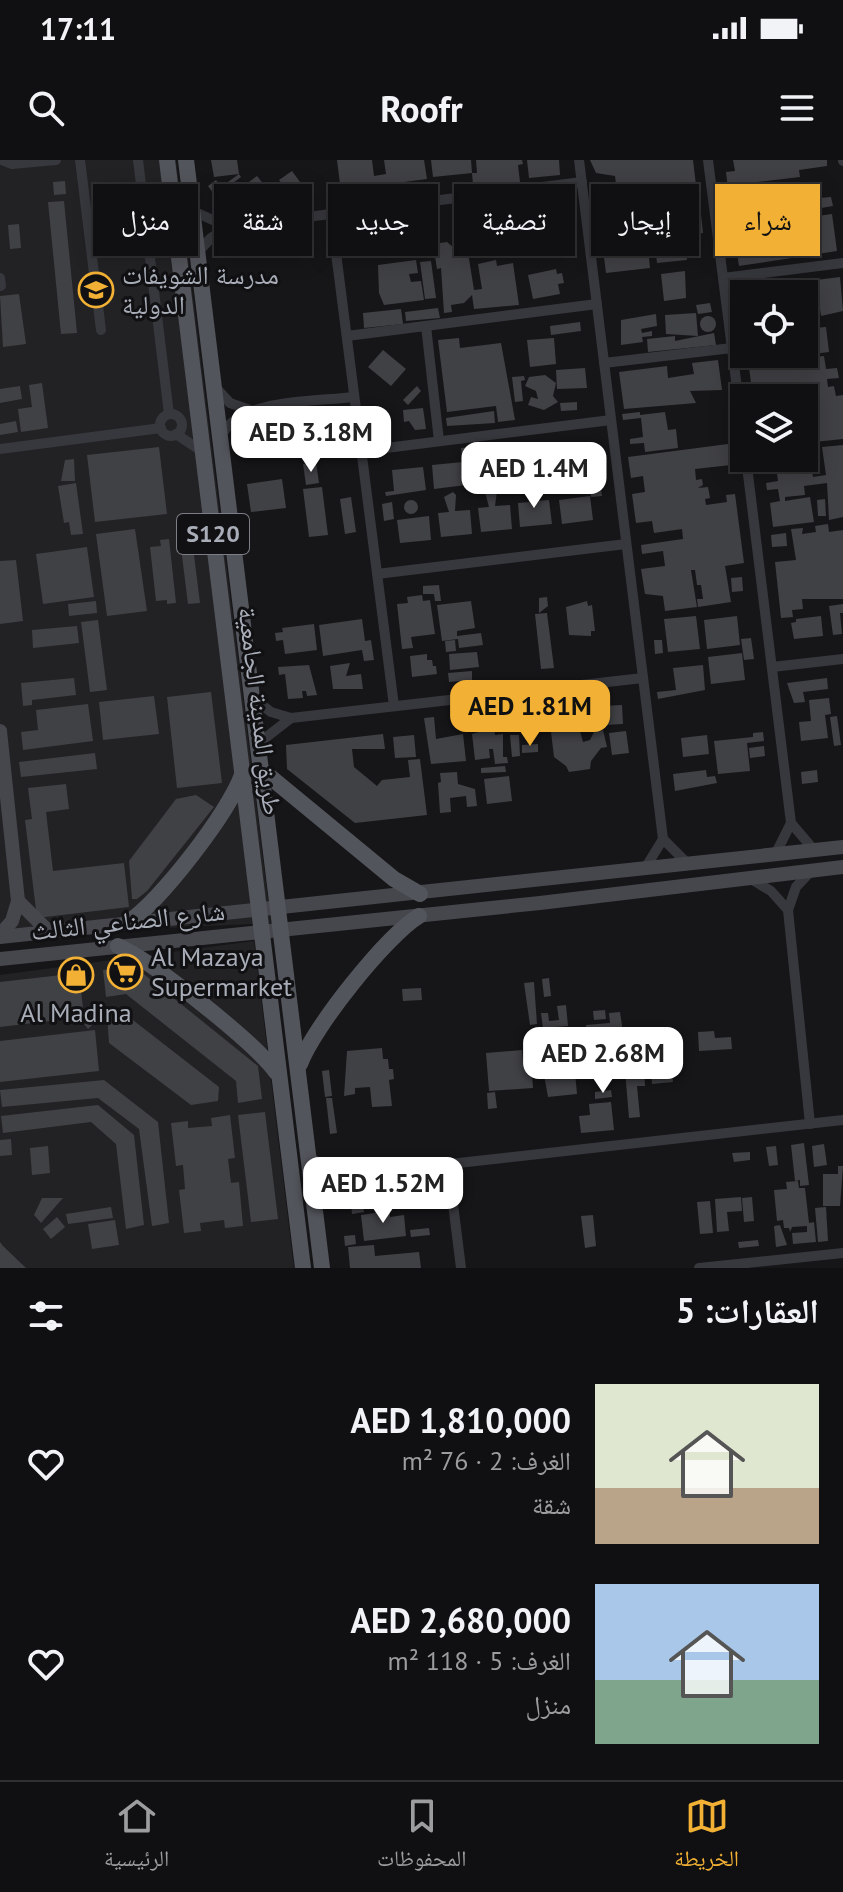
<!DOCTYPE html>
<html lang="ar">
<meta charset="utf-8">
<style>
body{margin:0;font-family:"PT Sans","Noto Naskh Arabic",sans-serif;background:#1e1e20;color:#f1f3f6;direction:rtl;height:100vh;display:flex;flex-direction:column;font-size:30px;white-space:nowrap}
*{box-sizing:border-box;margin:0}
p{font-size:26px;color:#9c9d9f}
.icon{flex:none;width:44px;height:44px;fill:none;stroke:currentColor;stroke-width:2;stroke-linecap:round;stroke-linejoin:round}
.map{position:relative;height:1108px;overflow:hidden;direction:ltr}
.panel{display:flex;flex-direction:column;background:#101012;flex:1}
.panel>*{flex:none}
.hud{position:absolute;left:24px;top:24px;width:796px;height:72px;direction:rtl;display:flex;gap:16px}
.controls{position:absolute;left:730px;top:120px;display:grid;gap:16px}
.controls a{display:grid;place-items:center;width:88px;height:88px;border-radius:0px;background:#101012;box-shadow:0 4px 20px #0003,0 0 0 2px #303032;font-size:40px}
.price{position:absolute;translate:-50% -68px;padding:0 18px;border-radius:16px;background:#fff;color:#222;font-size:26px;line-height:52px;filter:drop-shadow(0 2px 4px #0008)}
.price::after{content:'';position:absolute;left:50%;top:48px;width:24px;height:18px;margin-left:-12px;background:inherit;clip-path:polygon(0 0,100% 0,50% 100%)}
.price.active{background:#f2b134;color:#111}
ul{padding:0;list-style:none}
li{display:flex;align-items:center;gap:24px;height:200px;padding:0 24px}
li span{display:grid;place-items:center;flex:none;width:224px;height:160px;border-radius:0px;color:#555}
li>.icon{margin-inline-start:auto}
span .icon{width:96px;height:96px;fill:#fffc;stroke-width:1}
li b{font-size:34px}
h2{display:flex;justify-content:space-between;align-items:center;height:96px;padding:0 24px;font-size:34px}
.chip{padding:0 28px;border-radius:0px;background:#101012;box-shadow:0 4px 20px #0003,0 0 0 2px #303032;font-size:28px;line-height:72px}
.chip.active{background:#f2b134;color:#111}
.status{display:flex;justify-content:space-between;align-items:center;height:56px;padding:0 40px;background:#101012;direction:ltr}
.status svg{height:22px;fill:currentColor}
header{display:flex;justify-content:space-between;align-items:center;height:104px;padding:0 24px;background:#101012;font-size:36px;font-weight:600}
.tab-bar{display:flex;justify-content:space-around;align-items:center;height:112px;border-top:2px solid #303032;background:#101012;font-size:22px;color:#9c9d9f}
.tab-bar a{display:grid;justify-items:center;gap:4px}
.tab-bar .active{color:#f2b134}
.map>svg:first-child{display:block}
.built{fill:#222225}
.building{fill:#404145}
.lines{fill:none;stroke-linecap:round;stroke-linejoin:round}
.street{stroke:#37383d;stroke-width:10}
.secondary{stroke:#45474d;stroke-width:14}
.primary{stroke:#53555c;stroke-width:16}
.labels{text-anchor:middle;stroke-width:6;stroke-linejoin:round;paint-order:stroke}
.shield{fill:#111113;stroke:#7b7e86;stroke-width:2}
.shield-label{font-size:24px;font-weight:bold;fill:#a8adb8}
.poi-label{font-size:26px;fill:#a8adb8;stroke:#111113;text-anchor:start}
.street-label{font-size:26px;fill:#a8adb8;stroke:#111113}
</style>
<div class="status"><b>17:11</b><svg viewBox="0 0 49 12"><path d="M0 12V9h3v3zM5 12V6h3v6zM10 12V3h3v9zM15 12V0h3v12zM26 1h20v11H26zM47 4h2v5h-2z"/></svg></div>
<header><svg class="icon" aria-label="menu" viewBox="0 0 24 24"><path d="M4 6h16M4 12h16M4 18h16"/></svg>Roofr<svg class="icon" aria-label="search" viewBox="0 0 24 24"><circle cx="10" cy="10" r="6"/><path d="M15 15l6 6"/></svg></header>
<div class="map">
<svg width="843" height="1108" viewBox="0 0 843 1108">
<rect width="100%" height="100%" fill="#161618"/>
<!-- built -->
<g class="built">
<polygon points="0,0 176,0 271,763 0,776"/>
<polygon points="254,781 294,1108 0,1108 0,815"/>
</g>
<!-- building -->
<g class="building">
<polygon points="211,0 237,0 239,14 214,17"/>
<polygon points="337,0 372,0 374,16 386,14 384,0 424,0 427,19 389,24 390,36 383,37 384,42 357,46 356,38 342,40"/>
<polygon points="431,0 471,0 472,13 433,17"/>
<polygon points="476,0 522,0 523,4 518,5 520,22 473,25 472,13 477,13"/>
<polygon points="527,0 559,0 560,15 529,18"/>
<polygon points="590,0 693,0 698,42 674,44 675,57 701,55 703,73 684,75 687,100 657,103 655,85 663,84 662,67 639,69 640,79 647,78 650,108 606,113 595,26 616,24 615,16 596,13"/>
<polygon points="733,0 827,0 827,6 799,10 800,17 748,23 749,36 729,38 726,12 735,11"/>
<polygon points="292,11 311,37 297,46 279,20"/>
<polygon points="239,14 241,17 229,26 243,46 230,56 208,26 216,20 221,27"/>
<polygon points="257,16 277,41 265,51 245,25"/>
<polygon points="65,21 66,34 54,35 53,22"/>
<polygon points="405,24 406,33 394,35 393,25"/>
<polygon points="776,27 781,61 832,54 837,91 739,106 732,59 757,55 753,30"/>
<polygon points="804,37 806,51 787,54 785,40"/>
<polygon points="831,37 833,46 821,48 820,38"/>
<polygon points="64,41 77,173 61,174 48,42"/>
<polygon points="562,44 564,57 551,58 554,81 568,79 570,90 551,93 550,87 539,88 540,95 517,98 510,46 518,45 519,55"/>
<polygon points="471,50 474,74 458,76 454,52"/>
<polygon points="507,58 511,92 481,95 477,62"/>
<polygon points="424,63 427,90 408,89 405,72 413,71 412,64"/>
<polygon points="19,64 21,88 10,89 8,65"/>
<polygon points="404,67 407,95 379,98 376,70"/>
<polygon points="447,82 454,88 467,86 474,130 482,129 478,104 496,100 497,106 513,103 519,145 474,149 472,135 464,143 451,145 452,152 444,153 441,108 437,109 433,84"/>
<polygon points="416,100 418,113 409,114 411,122 421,121 424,140 384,145 379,133 378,105"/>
<polygon points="431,101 436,138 425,139 420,102"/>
<polygon points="556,109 557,114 562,113 564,123 558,124 560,134 533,139 528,115"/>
<polygon points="685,111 686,138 664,141 661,114"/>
<polygon points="840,117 843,151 821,156 816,120"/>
<polygon points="805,119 813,119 815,133 806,134"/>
<polygon points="19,134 26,184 3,187 0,136"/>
<polygon points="815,139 818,157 804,159 804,141"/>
<polygon points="710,143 712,152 698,154 696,145"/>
<polygon points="438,148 440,158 406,161 405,152"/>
<polygon points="401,149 403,164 364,168 363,153"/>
<polygon points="696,153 698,176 666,174 665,155"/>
<polygon points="656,154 657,166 641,169 642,173 652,171 652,176 642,177 643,182 621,185 621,160"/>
<circle cx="708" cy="164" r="8"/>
<polygon points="580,162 581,171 551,175 550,166"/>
<polygon points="826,167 829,192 806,195 804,169"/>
<polygon points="714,173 716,185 648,192 647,179 675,176 675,181"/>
<polygon points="459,178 460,188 501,183 515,260 498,262 496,246 447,252 438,180"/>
<polygon points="554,178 556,204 530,207 527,180"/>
<polygon points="383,190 406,209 391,226 368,207"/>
<polygon points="824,196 826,209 837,208 839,218 827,219 828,227 834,226 836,236 843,235 843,279 804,283 804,238 753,238 748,200 765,198 765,203"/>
<polygon points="718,200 722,230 690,231 696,243 624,249 619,212 667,206 668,218 694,214 692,203"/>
<polygon points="585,208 587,228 557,229 556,210"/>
<polygon points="545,215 556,223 553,236 558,242 544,250 528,245 531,237 538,239 536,231 525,226 529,217"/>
<polygon points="524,216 525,220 521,221 523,241 515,242 512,217"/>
<polygon points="42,223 48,268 21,272 18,249 32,247 29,225"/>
<polygon points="20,226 22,239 0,243 0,229"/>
<polygon points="417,226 421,231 408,245 403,240"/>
<polygon points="577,242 577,250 561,251 560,243"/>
<polygon points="423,248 426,269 415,270 409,261 404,262 403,250"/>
<polygon points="494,251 495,263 447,266 446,258"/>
<polygon points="640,252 640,255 665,252 668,270 676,269 678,288 645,292 644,283 630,284 630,279 643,277 641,258 623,260 622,254"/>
<polygon points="339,257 342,275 335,276 332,258"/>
<polygon points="285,258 288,281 247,286 244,263"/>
<polygon points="16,261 18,272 0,275 0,264"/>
<polygon points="321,266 323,281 297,284 295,269"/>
<polygon points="511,283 512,293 502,294 501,285"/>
<polygon points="728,284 731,305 695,309 696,320 702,319 703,325 698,328 708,327 710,338 705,339 706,345 727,342 726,335 735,334 744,403 725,406 731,442 698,447 697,439 703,439 701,425 697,425 695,410 691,410 697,447 665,451 663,436 645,434 641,409 665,406 663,391 642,394 641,385 683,379 682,369 654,373 652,361 636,363 632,334 645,332 643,316 631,318 628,297"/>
<polygon points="843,285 843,357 829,360 827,323 804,326 805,335 785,337 785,341 810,337 814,362 773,367 770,343 780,341 778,329 767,330 766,323 778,321 775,298 804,298 804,293 810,293 813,317 826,315 822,287"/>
<polygon points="159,287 167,354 95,362 87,295"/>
<polygon points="471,287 472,297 462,298 461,288"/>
<polygon points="584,287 586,311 555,315 552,291"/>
<polygon points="543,293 546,315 515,319 512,296"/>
<polygon points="504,297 506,321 475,324 472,300"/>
<polygon points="74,299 75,321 61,321 65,300"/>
<polygon points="316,302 319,323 306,325 303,304"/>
<polygon points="463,302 466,325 434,329 432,305"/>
<polygon points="423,307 426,330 386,336 385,332 394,331 392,310"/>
<polygon points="599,315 602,336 591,337 589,317"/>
<polygon points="282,319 286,348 251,352 247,324"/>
<circle cx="571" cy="327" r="7"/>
<polygon points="76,323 83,374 71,375 69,362 64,363 58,326"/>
<polygon points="533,323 536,341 549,340 552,364 520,367 518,343 529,342 525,327"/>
<polygon points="322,327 328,375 309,377 303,329"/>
<polygon points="488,328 497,331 495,346 510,345 512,369 481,372 478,348 489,347 485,332"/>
<polygon points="453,332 456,335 455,351 470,350 472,374 441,377 438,353 449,352 444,337"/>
<polygon points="590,336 593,360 562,364 559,340"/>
<polygon points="351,337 356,372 345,374 340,339"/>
<polygon points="825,339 826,356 818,356 817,340"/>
<circle cx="411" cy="347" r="7"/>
<polygon points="392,342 394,359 384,361 382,344"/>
<polygon points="429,356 431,380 400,383 397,360"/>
<polygon points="190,363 200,443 188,444 178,364"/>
<polygon points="828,364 829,372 843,370 843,439 802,439 803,449 792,450 793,457 781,458 775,402 796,400 791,369 803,368 802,374 816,372 815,366"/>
<polygon points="135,369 147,451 107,456 96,374"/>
<polygon points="786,373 787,386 772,387 771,375"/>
<polygon points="169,379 176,443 167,444 167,440 156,441 150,387 161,386 160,380"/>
<polygon points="87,387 94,437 43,444 36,394"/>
<polygon points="16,400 23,461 0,464 0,401"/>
<polygon points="742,417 743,431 732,432 731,418"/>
<polygon points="439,425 441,441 435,441 434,434 423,434 423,426"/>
<polygon points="422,435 423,441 430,440 435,474 411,477 413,488 402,489 397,444 408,443 407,437"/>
<polygon points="547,437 548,446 539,453 539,438"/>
<polygon points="96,441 97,453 69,456 68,444"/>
<polygon points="471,441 475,468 457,471 457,476 481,473 483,485 459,488 458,479 442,481 437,445"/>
<polygon points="587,441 588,446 592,445 595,471 591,471 591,476 569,475 566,447"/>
<polygon points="843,444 843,453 840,453 842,474 833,475 829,446"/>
<polygon points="547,453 554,508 541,509 535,454"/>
<polygon points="696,456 700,489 668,492 664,459"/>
<polygon points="737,456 740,485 707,489 704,460"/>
<polygon points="821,456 823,476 794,479 791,463 796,462 796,459"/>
<polygon points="362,459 365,481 371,480 374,500 364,501 362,490 323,496 319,465"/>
<polygon points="98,460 107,530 90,532 81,462"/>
<polygon points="314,464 317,490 285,494 283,480 276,481 275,473 283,472 282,468"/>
<polygon points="77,466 79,483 33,488 32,470"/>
<polygon points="751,478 754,499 744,500 741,479"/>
<polygon points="455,480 456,491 446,492 445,481"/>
<polygon points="654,480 662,480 663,493 655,494"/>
<polygon points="477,492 479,507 450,510 449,494"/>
<polygon points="742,493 745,520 711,524 708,497"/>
<polygon points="427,494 427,500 432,500 433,506 436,506 437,514 412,517 410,496"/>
<polygon points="350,503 346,516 361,514 363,529 333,529 330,506"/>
<polygon points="309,505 317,535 307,536 306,531 302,531 303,538 288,539 285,514 279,515 278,507"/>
<polygon points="703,505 705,530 658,539 657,532 676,530 673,508"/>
<polygon points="472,511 472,520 449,522 448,513"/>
<polygon points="74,518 76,535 32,540 32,545 23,546 21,523"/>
<polygon points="827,518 828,529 803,532 805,542 794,543 787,523"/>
<polygon points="211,532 222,623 177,628 167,537"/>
<polygon points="154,536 159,574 103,580 99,542"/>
<polygon points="829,538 831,554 825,555 828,578 801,581 799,562 811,561 809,540"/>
<polygon points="88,544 93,581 23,590 21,572 38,570 36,550"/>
<polygon points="622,545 623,564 568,567 567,553 583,552 583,547"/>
<polygon points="564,551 565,564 549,565 548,552"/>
<polygon points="506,552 507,566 497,567 496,553"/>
<polygon points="525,554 527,570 511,571 509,555"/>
<polygon points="837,556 841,585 834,586 830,557"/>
<polygon points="434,557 436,579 463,574 466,601 431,604 424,558"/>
<polygon points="494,567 495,575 503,574 503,597 507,597 508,603 495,604 493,589 489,589 490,598 475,600 472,574"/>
<polygon points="603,570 607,587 601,588 591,601 590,609 569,612 566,606 554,597 551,572 580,571 583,582 590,580 594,572"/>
<polygon points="626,571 629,593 612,595 609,573"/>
<polygon points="763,572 764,581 747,583 750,611 718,614 714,581 753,577 753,573"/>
<polygon points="383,574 385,589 352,589 354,607 377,626 382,620 410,617 408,600 420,599 427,655 355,663 287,609 286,585"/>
<polygon points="414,575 416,597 395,598 393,577"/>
<polygon points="510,575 519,575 520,596 512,597"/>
<polygon points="707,575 709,594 683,597 681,578"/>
<polygon points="538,584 538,592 522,593 522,585"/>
<polygon points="764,586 765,596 750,598 749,588"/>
<polygon points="95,593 97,609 21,617 19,602"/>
<polygon points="505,606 506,612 481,613 481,608"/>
<polygon points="706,610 707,617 715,616 717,623 675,631 673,614"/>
<polygon points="817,610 818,622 802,624 801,612"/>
<polygon points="457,612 458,624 475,629 477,646 467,647 466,636 450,638 451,652 440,653 438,623 441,622 440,613"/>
<polygon points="509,616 512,641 487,644 484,619"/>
<polygon points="66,624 69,649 46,652 53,711 124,703 129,747 37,758 25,660 32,659 28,628"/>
<polygon points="196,635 214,647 147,731 137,739 132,739 129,701 176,639"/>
<polygon points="135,807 258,906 262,939 238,943 236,921 126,834 106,837 103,810"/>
<polygon points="79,813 84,857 0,867 0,822"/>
<polygon points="549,818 551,836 544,837 542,819"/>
<polygon points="534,822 537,864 530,865 524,823"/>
<polygon points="421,828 422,840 403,841 402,829"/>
<polygon points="566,845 568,866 543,868 541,853 548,853 549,861 559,860 557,846"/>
<polygon points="120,850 219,927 218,941 191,945 109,883 107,854"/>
<polygon points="605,850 606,859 594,860 593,851"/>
<polygon points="620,852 627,899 617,900 616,888 601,890 602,902 589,903 586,865 610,863 609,853"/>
<polygon points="88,854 95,862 88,869 81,860"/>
<polygon points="95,870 99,911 0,922 0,881"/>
<polygon points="714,871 715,878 731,877 732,889 699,891 698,872"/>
<polygon points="578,872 578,878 545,882 544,875"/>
<polygon points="576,886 577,893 538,896 538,890"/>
<polygon points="634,887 643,887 644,900 635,900"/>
<polygon points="382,888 383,899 388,899 389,909 393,909 394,919 389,920 392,946 372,947 370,927 355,928 355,934 344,936 347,891"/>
<polygon points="522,890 523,901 531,901 533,928 489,931 486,893"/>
<polygon points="614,891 615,901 605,902 604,892"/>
<polygon points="671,899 673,922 652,924 650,901"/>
<polygon points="565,901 574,901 577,934 548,937 543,909 566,907"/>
<polygon points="644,908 645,926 637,926 640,957 629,958 625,910 636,909 637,919 637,909"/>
<polygon points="329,910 332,936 325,937 322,911"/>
<polygon points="104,920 158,962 169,1063 152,1066 139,969 98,938 2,947 0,930"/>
<polygon points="611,930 612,937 595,939 595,932"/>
<polygon points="495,932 497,948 488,949 487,933"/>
<polygon points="326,938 332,938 337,973 330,974"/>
<polygon points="611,942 614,970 581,973 579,956 590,955 589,944"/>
<polygon points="98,945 134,975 144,1065 126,1069 116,984 91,962 3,973 1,956"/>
<polygon points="265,952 278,1059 251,1062 238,955"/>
<polygon points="230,955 235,998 228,999 231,1023 239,1022 243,1066 225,1068 224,1060 200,1063 201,1071 184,1073 179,1030 185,1029 183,1005 176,1006 171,963 188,961 188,968 212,966 211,958"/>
<polygon points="11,979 12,995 0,996 0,980"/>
<polygon points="804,983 809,1025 800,1026 800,1020 795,1021 791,985"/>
<polygon points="824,984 827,1005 814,1007 812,986"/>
<polygon points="48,986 50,1013 32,1015 30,988"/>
<polygon points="776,986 778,1005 769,1006 766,987"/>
<polygon points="750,992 750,1000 734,1002 732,993"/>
<polygon points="838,1006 843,1006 840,1046 823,1046 823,1014 838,1014"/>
<polygon points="798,1021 799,1028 805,1028 809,1063 814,1062 816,1082 793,1084 792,1073 807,1072 807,1066 792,1067 790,1072 789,1068 784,1068 783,1060 777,1061 774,1030 787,1029 786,1022"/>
<polygon points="362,1033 364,1052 352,1054 350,1034"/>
<polygon points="741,1037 742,1051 727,1052 729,1071 717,1072 715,1039"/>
<polygon points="752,1037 754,1061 744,1062 742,1038"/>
<polygon points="42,1038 63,1038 41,1063 34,1055"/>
<polygon points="710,1041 713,1073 700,1074 697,1042"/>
<polygon points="389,1046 390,1057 404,1055 406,1076 364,1081 361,1055 375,1053 374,1047"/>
<polygon points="111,1047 113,1058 68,1064 66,1054"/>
<polygon points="826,1047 828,1081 818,1082 815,1048"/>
<polygon points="593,1055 596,1086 585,1088 581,1056"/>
<polygon points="57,1057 65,1067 51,1079 43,1069"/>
<polygon points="115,1060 119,1085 92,1089 88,1064"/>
<polygon points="780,1065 787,1085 776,1087 774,1066"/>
<polygon points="429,1068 430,1075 411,1077 410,1070"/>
<polygon points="355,1075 356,1084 345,1086 344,1076"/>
<polygon points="758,1080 759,1086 739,1088 738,1082"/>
<polygon points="0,1082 3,1086 26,1108 0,1108"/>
<polygon points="374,1085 375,1096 419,1092 421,1108 350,1108 348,1087"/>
</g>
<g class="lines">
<!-- street -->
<g class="street">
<polyline points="2,0 12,4 56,0"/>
<polyline points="80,0 101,170"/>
<polyline points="138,0 169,254"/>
<polyline points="579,0 663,679 644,710"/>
<polyline points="708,0 744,283"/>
<polyline points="843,0 843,1"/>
<polyline points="193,51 228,67"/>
<polyline points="331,54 394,546"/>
<polyline points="198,92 211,78 228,67 582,22"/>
<polyline points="0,118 1,126"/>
<polyline points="723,118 843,103"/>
<polyline points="426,166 439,281"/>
<polyline points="347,176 597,144"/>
<polyline points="604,203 732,188"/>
<polyline points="216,228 230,243 250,250"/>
<circle cx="171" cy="265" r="11"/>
<polyline points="176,274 203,292"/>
<path d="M221,276C240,238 315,242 354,237"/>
<polyline points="0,289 161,268"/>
<polyline points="362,291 611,260"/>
<polyline points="746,298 791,663 775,695"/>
<polyline points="377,414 626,384"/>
<polyline points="772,507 843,499"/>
<polyline points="254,539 271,552 291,558 643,518"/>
<polyline points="260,582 291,558"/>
<polyline points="791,663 814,690"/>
<polyline points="663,679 688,704"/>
<polyline points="751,719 771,731 788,750"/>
<polyline points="810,964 788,750 796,727 811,711"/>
<polyline points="309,996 327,1009 351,1015 843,960"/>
<polyline points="448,1004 461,1108"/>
<polyline points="314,1041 330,1025 349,1015"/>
<polyline points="699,1108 843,1093"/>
</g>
<!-- secondary -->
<g class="secondary">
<polyline points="0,571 18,741 12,761 0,775"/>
<polyline points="18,741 49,772"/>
<polyline points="0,777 843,687"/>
<polyline points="0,799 540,743 843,707"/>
</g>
<!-- primary -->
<g class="primary">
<polyline points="167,0 303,1108"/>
<polyline points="186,0 322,1108"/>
<polyline points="263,611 394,719 420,734"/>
<path d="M127,763C160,742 229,652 242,615"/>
<path d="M118,786C151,800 255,883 276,912"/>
<path d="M300,904C313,868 386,776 419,756"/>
</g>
</g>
<!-- icons -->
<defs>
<g id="school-ring" transform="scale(1.8)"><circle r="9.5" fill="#111113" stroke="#f2b134" stroke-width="1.5"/><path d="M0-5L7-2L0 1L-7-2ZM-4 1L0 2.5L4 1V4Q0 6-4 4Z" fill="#f2b134"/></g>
<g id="supermarket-ring" transform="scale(1.8)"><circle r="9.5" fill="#111113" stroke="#f2b134" stroke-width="1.5"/><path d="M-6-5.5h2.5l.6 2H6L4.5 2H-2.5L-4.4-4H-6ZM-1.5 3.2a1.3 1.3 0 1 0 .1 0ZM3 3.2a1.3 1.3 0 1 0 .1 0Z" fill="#f2b134"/></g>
<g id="shop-ring" transform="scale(1.8)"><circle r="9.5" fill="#111113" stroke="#f2b134" stroke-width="1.5"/><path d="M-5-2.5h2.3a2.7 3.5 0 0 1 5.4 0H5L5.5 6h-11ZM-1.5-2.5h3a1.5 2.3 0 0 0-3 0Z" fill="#f2b134"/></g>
</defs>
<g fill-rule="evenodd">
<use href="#school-ring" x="96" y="130"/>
<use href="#supermarket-ring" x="125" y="812"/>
<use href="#shop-ring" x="76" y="815"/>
</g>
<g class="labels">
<!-- shield labels -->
<rect class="shield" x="177" y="354" width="72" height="40" rx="6"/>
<g class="shield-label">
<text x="213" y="382">S120</text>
</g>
<!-- poi labels -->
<g class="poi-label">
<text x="122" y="124">مدرسة الشويفات<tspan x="122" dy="30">الدولية</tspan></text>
<text x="151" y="806">Al Mazaya<tspan x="151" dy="30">Supermarket</tspan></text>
<text x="76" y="862" text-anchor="middle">Al Madina</text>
</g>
<!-- street labels -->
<g class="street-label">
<text transform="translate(260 551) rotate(83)" y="9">طريق المدينة الجامعية</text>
<text transform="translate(128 761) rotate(-6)" y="9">شارع الصناعي الثالث</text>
</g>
</g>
</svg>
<div class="controls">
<a><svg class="icon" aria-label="locate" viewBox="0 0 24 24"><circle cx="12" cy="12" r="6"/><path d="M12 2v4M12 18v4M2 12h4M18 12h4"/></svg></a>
<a><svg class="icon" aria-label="layers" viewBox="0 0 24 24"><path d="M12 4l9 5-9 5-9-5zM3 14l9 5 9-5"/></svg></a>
</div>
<b class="price" style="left:311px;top:314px">AED 3.18M</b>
<b class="price" style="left:534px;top:350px">AED 1.4M</b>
<b class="price active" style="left:530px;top:588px">AED 1.81M</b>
<b class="price" style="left:603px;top:935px">AED 2.68M</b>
<b class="price" style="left:383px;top:1065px">AED 1.52M</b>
<div class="hud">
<a class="chip active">شراء</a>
<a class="chip">إيجار</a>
<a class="chip">تصفية</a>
<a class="chip">جديد</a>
<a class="chip">شقة</a>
<a class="chip">منزل</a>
</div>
</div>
<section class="panel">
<h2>العقارات: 5<svg class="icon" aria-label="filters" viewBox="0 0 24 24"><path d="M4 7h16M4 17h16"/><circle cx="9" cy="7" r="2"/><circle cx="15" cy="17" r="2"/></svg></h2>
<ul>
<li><span style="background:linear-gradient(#dfe7d0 65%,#b9a48a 0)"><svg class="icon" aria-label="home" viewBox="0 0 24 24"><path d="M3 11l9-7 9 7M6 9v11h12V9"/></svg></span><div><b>AED 1,810,000</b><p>الغرف: 2 · 76 m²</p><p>شقة</p></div><svg class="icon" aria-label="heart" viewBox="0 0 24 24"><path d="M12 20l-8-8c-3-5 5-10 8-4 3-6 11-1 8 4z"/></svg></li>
<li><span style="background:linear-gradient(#a9c7e8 60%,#7fa58c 0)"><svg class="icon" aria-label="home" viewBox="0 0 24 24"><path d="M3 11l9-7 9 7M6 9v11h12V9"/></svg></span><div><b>AED 2,680,000</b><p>الغرف: 5 · 118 m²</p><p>منزل</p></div><svg class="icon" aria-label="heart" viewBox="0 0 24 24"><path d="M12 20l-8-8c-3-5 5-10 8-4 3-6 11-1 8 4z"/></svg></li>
</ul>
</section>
<nav class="tab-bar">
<a class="active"><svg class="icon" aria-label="map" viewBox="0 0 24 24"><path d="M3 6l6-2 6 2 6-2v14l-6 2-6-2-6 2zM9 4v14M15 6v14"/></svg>الخريطة</a>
<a><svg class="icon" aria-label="saved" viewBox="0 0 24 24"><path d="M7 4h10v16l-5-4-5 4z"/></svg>المحفوظات</a>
<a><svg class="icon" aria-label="home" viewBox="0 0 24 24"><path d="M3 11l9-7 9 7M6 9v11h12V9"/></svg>الرئيسية</a>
</nav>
